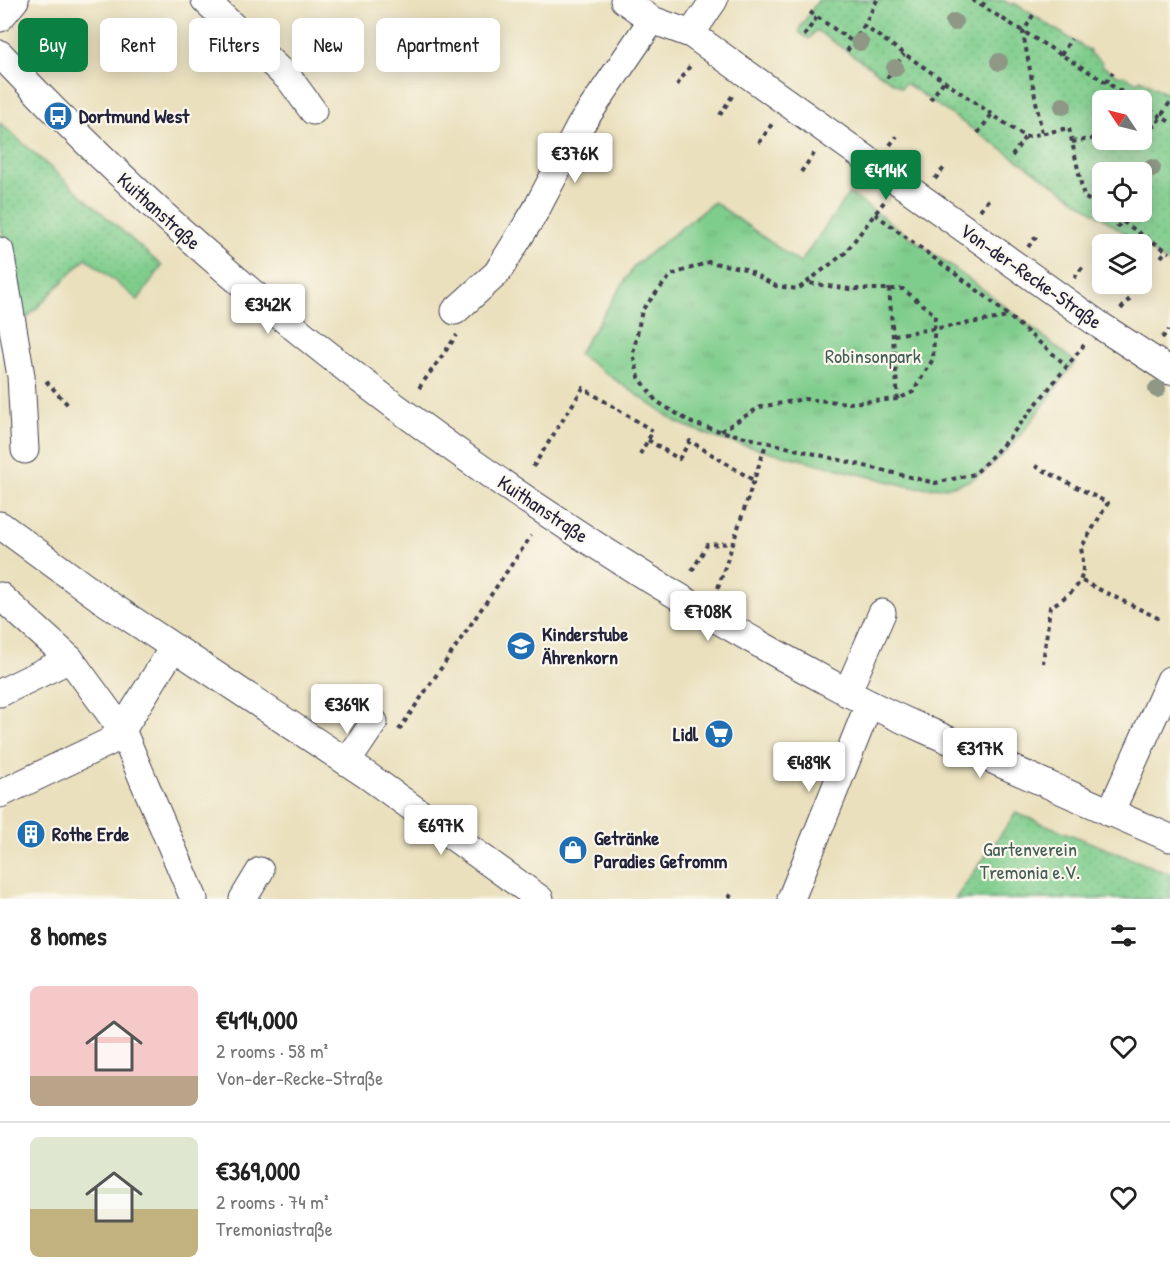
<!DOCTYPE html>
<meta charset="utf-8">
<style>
body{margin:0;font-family:"Patrick Hand",sans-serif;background:#f2f2f2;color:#222;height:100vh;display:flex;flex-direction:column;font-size:22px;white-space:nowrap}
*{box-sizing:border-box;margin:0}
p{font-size:20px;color:#767676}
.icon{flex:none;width:33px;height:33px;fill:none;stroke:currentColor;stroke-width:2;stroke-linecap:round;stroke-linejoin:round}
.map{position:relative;height:899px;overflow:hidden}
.details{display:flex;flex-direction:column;background:#fff;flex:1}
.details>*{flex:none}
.top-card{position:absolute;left:18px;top:18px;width:600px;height:54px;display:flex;gap:12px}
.needle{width:39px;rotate:305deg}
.tools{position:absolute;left:1092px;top:90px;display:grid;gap:12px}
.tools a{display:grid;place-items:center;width:60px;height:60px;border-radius:9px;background:#fff;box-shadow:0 3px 15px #0003;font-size:30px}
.price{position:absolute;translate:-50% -51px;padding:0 14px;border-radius:6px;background:#fff;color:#222;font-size:20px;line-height:39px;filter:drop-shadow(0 2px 3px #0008)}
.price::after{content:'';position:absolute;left:50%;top:36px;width:18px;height:14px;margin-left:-9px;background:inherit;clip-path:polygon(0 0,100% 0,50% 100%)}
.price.current{background:#0b8043;color:#fff}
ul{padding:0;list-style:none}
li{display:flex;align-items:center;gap:18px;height:150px;padding:0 30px}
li+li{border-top:2px solid #e0e0e0}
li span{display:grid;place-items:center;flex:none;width:168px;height:120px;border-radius:9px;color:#555}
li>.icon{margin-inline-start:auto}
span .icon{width:72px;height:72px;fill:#fffc;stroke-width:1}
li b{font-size:26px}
h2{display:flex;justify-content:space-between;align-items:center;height:72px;padding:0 30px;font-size:26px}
.chip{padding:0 21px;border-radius:9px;background:#fff;box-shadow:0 3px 15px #0003;font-size:21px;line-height:54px}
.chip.current{background:#0b8043;color:#fff}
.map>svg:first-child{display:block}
.grass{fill:url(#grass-dots);stroke:#507864;stroke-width:1.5;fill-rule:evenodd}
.park{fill:url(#park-tufts);stroke:#507864;stroke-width:1.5}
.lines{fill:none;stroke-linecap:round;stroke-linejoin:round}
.minor-casing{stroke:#403e4e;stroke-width:29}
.path{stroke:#403e4e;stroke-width:4;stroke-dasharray:4.5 4.5;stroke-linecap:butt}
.minor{stroke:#fff;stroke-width:27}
.tree{fill:#8e9885}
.labels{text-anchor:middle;stroke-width:4.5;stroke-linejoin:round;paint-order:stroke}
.poi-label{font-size:20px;font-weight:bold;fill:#22223b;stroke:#fbf7ec;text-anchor:start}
.street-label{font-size:20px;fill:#22223b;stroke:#fbf7ec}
.park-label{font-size:20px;fill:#435e57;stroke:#fbf7ec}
</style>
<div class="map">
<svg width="1170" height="899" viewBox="0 0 1170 899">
<defs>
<pattern id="grass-dots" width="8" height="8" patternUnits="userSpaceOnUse" patternTransform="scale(1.5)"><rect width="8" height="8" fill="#7fcd8c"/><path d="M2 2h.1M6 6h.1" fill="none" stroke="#6db07a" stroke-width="1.8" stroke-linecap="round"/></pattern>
<pattern id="park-tufts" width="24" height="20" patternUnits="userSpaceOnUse" patternTransform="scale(1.5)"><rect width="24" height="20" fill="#7fcd8c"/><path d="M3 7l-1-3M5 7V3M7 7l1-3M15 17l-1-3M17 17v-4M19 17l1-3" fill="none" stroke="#6db07a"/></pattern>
</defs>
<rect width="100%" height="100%" fill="#fbf7ec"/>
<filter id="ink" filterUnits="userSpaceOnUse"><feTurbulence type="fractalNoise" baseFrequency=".0167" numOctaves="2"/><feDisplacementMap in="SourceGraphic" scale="12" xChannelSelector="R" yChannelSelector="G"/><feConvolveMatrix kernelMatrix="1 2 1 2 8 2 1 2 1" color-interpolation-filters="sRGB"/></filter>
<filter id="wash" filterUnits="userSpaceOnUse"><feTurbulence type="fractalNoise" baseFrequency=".008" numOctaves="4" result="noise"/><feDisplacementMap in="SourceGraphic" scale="24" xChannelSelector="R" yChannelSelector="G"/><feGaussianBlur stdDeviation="1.35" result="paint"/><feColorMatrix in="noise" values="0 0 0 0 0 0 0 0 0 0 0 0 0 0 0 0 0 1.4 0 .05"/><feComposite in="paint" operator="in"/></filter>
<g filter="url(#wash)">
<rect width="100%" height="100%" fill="#eae0bd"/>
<!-- grass -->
<g class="grass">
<path d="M818,0H1003L1013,6L1014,3L1090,51L1089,53L1102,62L1101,65L1119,76L1123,75L1137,83L1140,79L1170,96V264L905,83L901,88L816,30L809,39L800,33V28ZM1142,100V140H1102V100ZM1142,172V212H1102V172Z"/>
<polygon points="0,123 162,266 138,300 86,258 24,321 0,224"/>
<polygon points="1016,813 1170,874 1170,899 955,899"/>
</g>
<!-- park -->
<path class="park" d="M849,193L988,293L1075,362C1049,396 1008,462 970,480C952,489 931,488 911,487L719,439L678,423L578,354L635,265L714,202L800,263Z"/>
</g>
<g filter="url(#ink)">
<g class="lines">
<!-- minor casing -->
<g class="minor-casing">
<g id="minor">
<polyline points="205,0 291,81 313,111"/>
<polyline points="624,0 652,20 691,34 705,44 1101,326 1170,371"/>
<polyline points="0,18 15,0"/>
<polyline points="691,34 714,0"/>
<path d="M0,54C242,312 533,525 845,691C880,711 918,726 955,743C1026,775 1098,807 1170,838"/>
<polyline points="0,251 21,376 25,450"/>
<polyline points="455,311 497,273 536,210 580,126 652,20"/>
<polyline points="0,525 104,601 368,776 540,899"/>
<polyline points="0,596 70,659 122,730 194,899"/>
<polyline points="0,693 70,659"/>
<polyline points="847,693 882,613"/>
<polyline points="347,762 374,722"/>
<polyline points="0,794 109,742 122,730 173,648"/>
<polyline points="1110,813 1170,680"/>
<polyline points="243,899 260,871"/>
<polyline points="791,899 869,704"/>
</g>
</g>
<!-- path -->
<g class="path">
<polyline points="877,0 864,26 1025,137 1069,128 1084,197 1102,208"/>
<polyline points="972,0 1135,100"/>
<polyline points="982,6 986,0"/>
<polyline points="810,12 853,42"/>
<polyline points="1033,15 1023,33 1042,133"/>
<polyline points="804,36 817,17"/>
<polyline points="847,51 864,26"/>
<polyline points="1061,55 1071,39"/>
<polyline points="887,78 904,54"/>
<polyline points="1106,82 1113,72"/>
<polyline points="677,85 692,63"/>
<polyline points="930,100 944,81"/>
<polyline points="1142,105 1170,122"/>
<polyline points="720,115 734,93"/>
<polyline points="1142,129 1155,126 1170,102"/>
<polyline points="978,133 992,114"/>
<polyline points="1072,142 1102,137"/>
<polyline points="759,143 774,121"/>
<polyline points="890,145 897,136"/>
<polyline points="1012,156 1025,137"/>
<polyline points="801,172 816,151"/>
<polyline points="935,179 944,168"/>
<polyline points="884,202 845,253 798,289 776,286 745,269 709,262 671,275 642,310 633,354 639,377 656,401 692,423 720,431 935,483 975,474 1008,439 1084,345"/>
<polyline points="980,210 989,199"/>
<polyline points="1108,212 1170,253"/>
<polyline points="875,214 985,296 1066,365"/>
<polyline points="1117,228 1122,220"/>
<polyline points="1028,247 1039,233"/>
<polyline points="1161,257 1167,250"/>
<polyline points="1074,278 1085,264"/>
<polyline points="889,288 898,399"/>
<polyline points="1121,309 1132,296"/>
<polyline points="894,335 1008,317"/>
<polyline points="1162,338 1169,330"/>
<polyline points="46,381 68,405"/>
<polyline points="419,388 457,335"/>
<polyline points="721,431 760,407 804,399 849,403 898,399 913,392 933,359 935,315 903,289 850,289 808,283"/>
<polyline points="648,440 679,459 690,441 753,480"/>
<path d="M1035,466L1108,503L1081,548C1088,582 1077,590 1050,607L1043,663"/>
<polyline points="533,467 583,388 653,431 640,454"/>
<polyline points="692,571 707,545 732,543"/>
<polyline points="1082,581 1162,620"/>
<polyline points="718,588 766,444"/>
<polyline points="399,730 531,536"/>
<polyline points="728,895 734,899"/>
</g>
<!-- minor -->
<use href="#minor" class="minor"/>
</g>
<!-- trees -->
<g class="tree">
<circle cx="954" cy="22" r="9"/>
<circle cx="860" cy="42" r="9"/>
<circle cx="999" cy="62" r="9"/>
<circle cx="895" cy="68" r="9"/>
<circle cx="1063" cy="106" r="9"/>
<circle cx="1152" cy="168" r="9"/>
<circle cx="1157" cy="389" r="9"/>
</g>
</g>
<!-- icons -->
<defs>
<g id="bus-disc" transform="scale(1.5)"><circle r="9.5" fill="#1f6fb2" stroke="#fbf7ec"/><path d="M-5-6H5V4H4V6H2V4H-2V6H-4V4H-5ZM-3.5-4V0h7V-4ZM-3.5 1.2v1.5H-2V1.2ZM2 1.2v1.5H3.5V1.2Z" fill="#fff"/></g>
<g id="school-disc" transform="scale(1.5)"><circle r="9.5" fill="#1f6fb2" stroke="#fbf7ec"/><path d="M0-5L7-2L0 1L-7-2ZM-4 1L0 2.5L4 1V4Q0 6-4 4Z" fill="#fff"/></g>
<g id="supermarket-disc" transform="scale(1.5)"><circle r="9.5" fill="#1f6fb2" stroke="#fbf7ec"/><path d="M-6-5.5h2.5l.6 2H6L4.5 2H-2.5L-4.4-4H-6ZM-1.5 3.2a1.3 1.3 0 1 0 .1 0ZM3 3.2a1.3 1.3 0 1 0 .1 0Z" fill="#fff"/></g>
<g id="building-disc" transform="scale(1.5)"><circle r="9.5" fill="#1f6fb2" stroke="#fbf7ec"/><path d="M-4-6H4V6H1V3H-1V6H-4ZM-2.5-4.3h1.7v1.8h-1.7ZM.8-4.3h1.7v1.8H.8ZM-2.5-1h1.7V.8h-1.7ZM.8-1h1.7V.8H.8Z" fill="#fff"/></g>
<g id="shop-disc" transform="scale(1.5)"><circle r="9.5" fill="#1f6fb2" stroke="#fbf7ec"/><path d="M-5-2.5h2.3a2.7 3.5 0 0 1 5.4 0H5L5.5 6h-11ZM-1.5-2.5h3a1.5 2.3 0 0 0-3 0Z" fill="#fff"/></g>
</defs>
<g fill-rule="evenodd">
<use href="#bus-disc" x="58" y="116"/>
<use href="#school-disc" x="521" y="646"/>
<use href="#supermarket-disc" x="719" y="734"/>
<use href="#building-disc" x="31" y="834"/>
<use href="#shop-disc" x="573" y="850"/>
</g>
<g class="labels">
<!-- poi labels -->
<g class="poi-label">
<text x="79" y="123">Dortmund West</text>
<text x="542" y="641">Kinderstube<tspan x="542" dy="23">Ährenkorn</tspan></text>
<text x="698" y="741" text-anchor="end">Lidl</text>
<text x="52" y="841">Rothe Erde</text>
<text x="594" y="845">Getränke<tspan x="594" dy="23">Paradies Gefromm</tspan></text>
</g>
<!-- street labels -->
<g class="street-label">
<text transform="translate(159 211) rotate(42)" y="7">Kuithanstraße</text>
<text transform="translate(1031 276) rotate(35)" y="7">Von-der-Recke-Straße</text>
<text transform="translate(543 509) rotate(34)" y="7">Kuithanstraße</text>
</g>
<!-- park labels -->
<g class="park-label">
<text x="873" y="363">Robinsonpark</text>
<text x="1030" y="856">Gartenverein<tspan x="1030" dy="23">Tremonia e.V.</tspan></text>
</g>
</g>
</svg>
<div class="tools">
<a><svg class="needle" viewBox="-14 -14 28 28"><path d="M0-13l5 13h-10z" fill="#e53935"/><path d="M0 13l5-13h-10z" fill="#767676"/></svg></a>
<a><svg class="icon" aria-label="locate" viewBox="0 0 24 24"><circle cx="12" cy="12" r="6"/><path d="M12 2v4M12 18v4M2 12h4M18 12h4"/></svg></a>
<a><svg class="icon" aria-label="layers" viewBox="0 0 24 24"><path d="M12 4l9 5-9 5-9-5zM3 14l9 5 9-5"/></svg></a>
</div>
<b class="price" style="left:575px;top:184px">€376K</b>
<b class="price current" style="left:886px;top:201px">€414K</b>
<b class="price" style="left:268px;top:335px">€342K</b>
<b class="price" style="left:708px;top:642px">€708K</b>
<b class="price" style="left:347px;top:735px">€369K</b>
<b class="price" style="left:980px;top:779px">€317K</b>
<b class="price" style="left:809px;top:793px">€489K</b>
<b class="price" style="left:441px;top:856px">€697K</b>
<div class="top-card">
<a class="chip current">Buy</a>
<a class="chip">Rent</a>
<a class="chip">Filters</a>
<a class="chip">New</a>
<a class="chip">Apartment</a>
</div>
</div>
<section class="details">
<h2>8 homes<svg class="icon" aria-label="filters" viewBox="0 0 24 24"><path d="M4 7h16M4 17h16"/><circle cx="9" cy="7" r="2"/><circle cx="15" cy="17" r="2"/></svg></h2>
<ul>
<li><span style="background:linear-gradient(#f6c9c9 75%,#b9a48a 0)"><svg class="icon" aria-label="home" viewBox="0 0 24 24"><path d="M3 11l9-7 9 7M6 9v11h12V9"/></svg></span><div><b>€414,000</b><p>2 rooms · 58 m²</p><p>Von-der-Recke-Straße</p></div><svg class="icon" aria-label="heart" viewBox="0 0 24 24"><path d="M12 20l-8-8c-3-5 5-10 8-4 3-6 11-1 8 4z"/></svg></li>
<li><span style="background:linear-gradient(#dfe7d0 60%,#c2b280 0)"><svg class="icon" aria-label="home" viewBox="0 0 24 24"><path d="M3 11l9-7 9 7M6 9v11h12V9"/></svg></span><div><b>€369,000</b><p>2 rooms · 74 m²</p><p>Tremoniastraße</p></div><svg class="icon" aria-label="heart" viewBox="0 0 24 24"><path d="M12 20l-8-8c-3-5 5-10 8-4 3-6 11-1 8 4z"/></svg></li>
</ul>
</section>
